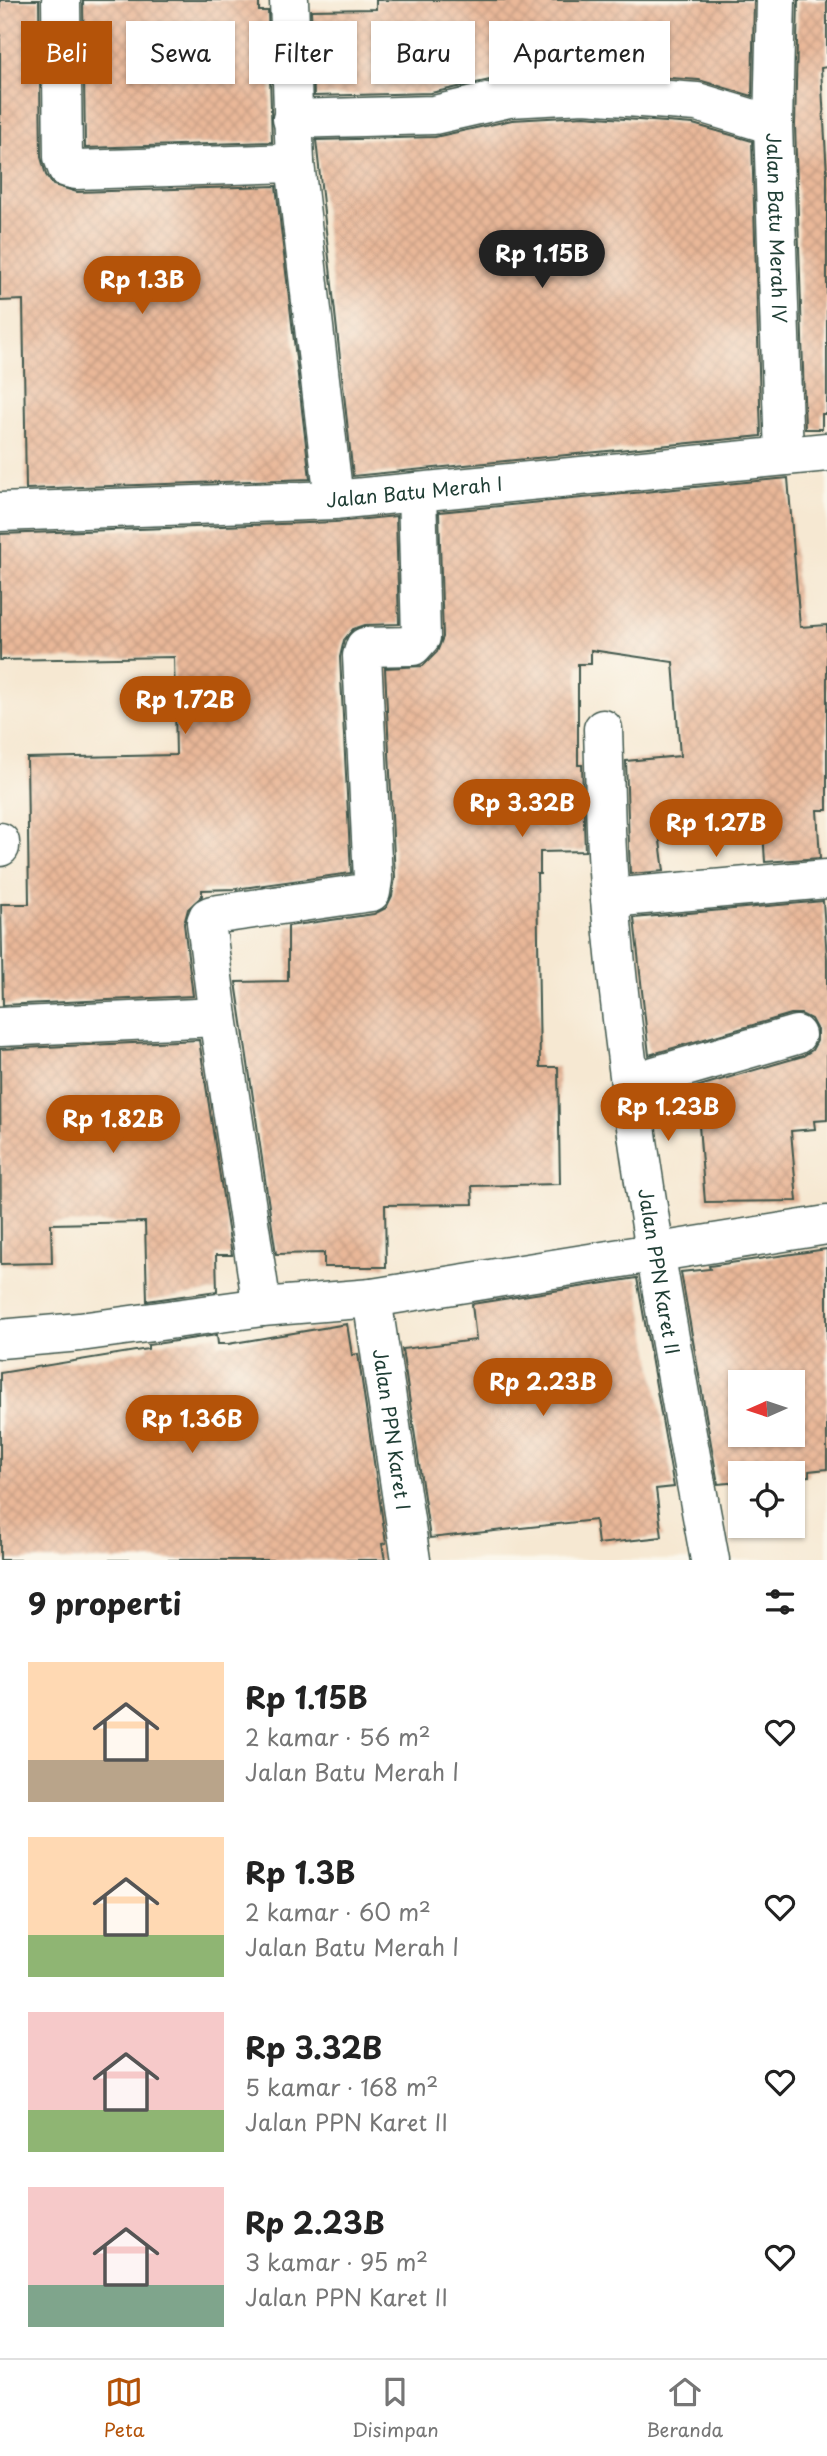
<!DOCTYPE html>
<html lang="id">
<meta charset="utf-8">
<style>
body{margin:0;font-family:"Playpen Sans",sans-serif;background:#f2f2f2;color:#222;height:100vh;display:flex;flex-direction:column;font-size:26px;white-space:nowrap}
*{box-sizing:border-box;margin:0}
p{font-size:23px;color:#767676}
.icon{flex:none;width:38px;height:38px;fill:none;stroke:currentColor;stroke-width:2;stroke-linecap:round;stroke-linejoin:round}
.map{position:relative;height:1560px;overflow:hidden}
.drawer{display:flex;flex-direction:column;background:#fff;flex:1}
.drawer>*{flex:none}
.hud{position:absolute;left:21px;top:21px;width:786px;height:63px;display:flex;gap:14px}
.needle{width:46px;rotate:267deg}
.controls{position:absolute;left:728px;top:1370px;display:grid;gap:14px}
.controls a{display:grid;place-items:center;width:77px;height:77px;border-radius:0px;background:#fff;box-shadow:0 2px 5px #0004;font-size:35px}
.price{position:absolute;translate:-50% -60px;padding:0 16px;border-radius:24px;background:#b45309;color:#fff;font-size:23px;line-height:46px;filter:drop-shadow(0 2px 4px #0008)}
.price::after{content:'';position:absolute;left:50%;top:42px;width:21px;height:16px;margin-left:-10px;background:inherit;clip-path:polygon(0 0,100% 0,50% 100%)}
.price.on{background:#222;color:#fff}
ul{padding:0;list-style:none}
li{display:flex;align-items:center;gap:21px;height:175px;padding:0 28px}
li span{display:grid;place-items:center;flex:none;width:196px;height:140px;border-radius:0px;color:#555}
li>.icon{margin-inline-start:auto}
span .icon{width:84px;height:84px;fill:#fffc;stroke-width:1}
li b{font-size:30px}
h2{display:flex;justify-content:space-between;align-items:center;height:84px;padding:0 28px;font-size:30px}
.pill{padding:0 24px;border-radius:0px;background:#fff;box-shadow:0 2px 5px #0004;font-size:24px;line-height:63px}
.pill.on{background:#b45309;color:#fff}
.tab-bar{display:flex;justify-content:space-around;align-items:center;height:98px;border-top:2px solid #e0e0e0;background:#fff;font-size:19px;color:#767676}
.tab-bar a{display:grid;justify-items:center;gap:4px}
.tab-bar .on{color:#b45309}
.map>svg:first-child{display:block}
.building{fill:url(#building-cross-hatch);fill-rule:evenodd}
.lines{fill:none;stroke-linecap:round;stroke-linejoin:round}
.minor-casing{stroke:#3f574c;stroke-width:41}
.minor{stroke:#fff;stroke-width:38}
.labels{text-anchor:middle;stroke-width:7;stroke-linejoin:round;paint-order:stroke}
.street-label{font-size:19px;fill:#1f3d34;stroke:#fbf7ec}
</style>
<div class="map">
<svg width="827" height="1560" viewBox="0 0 827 1560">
<defs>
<pattern id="building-cross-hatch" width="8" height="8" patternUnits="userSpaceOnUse" patternTransform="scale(1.75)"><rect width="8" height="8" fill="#e9b798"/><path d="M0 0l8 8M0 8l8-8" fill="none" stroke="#c79e84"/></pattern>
</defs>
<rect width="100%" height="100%" fill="#fbf7ec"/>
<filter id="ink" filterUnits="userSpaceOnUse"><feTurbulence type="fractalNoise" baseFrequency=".0143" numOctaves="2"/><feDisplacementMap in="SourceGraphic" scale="14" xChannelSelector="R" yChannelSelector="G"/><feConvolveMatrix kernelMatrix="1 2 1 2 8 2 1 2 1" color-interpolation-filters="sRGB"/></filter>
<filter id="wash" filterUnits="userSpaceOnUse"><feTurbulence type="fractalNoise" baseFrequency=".00686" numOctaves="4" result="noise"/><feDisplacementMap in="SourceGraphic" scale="28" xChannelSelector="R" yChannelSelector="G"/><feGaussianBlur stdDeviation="1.57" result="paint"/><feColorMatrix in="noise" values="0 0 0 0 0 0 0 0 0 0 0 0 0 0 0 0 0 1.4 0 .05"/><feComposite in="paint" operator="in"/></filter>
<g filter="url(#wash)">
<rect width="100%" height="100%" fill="#f6e8d2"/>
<g id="blocks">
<!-- building -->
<g class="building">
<polygon points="0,0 39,0 41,157 46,175 53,185 77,192 276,186 310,479 26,489 23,300 0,301"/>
<polygon points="83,0 259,0 259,11 268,11 272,142 85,148"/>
<polygon points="376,0 754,0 752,96 699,80 583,72 508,76 431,93 314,96 311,10 376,9"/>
<polygon points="798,0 827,0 827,67 821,68 827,175 827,414 822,414 822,429 805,429 795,125"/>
<polygon points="584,116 693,124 752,141 761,436 353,476 316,140 435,137 512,120"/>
<polygon points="788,478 800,627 827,625 827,810 817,810 820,858 765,862 762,815 676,822 676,825 658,826 664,871 630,874 626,761 680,756 673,662 591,650 591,664 578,664 578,765 582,765 585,851 540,852 540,874 537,874 540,1067 558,1067 560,1184 472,1186 473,1204 385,1205 386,1267 324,1267 324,1253 276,1254 236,982 288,981 288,926 374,914 386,908 392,896 395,878 385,668 423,666 437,652 443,637 439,512"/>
<polygon points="396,516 399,624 365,625 353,629 344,640 340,657 351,873 236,889 202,890 202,896 188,909 184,924 193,996 3,1005 1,904 29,904 27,758 176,755 174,657 0,660 0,534 335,522"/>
<polygon points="823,901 827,958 827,1120 814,1121 815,1129 791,1131 797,1201 705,1202 696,1087 803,1056 812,1050 817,1041 817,1030 811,1019 801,1014 791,1014 649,1055 634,918"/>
<polygon points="199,1040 232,1255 216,1255 217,1291 147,1301 145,1222 51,1224 52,1263 1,1264 0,1049"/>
<path d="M827,1249V1469L809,1471V1476L793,1477V1474H740V1482L718,1484L681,1272L710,1269L709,1266ZM740,1382H793V1435H740Z"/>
<polygon points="637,1278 674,1487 656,1489 662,1537 598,1544 595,1520 430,1538 402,1349 476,1340 472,1304"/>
<polygon points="347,1324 352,1355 358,1354 386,1543 382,1544 385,1560 0,1560 0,1373 148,1349 148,1345 217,1335 218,1344 228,1344"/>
</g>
</g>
</g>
<g filter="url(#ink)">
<use href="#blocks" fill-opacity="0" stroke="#3f574c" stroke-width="2"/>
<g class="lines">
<!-- minor casing -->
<g class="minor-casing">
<g id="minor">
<polyline points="61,0 63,157 67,168 76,170 295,163"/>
<polyline points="289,0 295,163 334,500"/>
<path id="s1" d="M776,0L773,125L784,456"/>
<polyline points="292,119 434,115 509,98 584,94 697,102 773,125"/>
<path id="s2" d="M0,512L334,500L827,452"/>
<path id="s3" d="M603,729C605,785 605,842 610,899C628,1121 670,1341 710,1560"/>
<polyline points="0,842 0,847"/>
<polyline points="610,898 827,879"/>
<polyline points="0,1027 218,1017"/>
<polyline points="630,1083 796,1035"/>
<path id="s4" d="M372,1298L411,1560"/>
<polyline points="262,1307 218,1017 206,922 208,917 212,915 371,892 373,879 362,656 365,647 413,646 421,637 417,492"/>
<polyline points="0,1339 80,1332 262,1307 372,1298 827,1225"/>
</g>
</g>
<!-- minor -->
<use href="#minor" class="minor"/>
</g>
</g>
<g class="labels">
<!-- street labels -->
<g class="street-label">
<text dy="7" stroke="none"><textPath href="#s1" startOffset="228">Jalan Batu Merah IV</textPath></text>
<text dy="7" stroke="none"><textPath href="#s2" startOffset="415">Jalan Batu Merah I</textPath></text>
<text dy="7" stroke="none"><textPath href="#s3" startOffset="546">Jalan PPN Karet II</textPath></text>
<text dy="7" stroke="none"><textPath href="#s4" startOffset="133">Jalan PPN Karet I</textPath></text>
</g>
</g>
</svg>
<div class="controls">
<a><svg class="needle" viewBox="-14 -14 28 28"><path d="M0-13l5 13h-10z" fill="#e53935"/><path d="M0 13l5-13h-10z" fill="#767676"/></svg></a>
<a><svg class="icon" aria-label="locate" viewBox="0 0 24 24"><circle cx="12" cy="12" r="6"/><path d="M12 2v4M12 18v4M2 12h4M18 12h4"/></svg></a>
</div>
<b class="price on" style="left:542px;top:290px">Rp 1.15B</b>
<b class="price" style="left:142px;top:316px">Rp 1.3B</b>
<b class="price" style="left:185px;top:736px">Rp 1.72B</b>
<b class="price" style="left:522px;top:839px">Rp 3.32B</b>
<b class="price" style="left:716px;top:859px">Rp 1.27B</b>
<b class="price" style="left:668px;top:1143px">Rp 1.23B</b>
<b class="price" style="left:113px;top:1155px">Rp 1.82B</b>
<b class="price" style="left:543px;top:1418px">Rp 2.23B</b>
<b class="price" style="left:192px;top:1455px">Rp 1.36B</b>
<div class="hud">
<a class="pill on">Beli</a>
<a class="pill">Sewa</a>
<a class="pill">Filter</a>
<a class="pill">Baru</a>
<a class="pill">Apartemen</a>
</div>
</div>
<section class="drawer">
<h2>9 properti<svg class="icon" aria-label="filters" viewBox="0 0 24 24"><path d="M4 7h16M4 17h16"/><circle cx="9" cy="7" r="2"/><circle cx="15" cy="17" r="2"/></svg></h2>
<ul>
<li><span style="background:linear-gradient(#ffd9b3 70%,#b9a48a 0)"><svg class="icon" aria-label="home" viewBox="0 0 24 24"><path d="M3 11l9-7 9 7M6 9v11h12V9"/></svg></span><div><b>Rp 1.15B</b><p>2 kamar · 56 m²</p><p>Jalan Batu Merah I</p></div><svg class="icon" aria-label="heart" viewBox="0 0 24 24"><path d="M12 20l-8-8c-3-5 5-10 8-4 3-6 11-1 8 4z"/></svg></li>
<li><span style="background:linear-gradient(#ffd9b3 70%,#8fb573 0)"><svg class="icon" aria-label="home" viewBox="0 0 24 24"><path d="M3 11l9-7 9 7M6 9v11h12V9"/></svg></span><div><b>Rp 1.3B</b><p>2 kamar · 60 m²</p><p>Jalan Batu Merah I</p></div><svg class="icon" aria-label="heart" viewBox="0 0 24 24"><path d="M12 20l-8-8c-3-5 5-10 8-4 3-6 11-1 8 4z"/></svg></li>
<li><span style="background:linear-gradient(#f6c9c9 70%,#8fb573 0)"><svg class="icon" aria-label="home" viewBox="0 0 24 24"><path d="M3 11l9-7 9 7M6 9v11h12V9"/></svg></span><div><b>Rp 3.32B</b><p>5 kamar · 168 m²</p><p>Jalan PPN Karet II</p></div><svg class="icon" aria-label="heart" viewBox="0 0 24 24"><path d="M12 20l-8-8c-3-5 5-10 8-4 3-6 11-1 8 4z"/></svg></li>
<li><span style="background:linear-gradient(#f6c9c9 70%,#7fa58c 0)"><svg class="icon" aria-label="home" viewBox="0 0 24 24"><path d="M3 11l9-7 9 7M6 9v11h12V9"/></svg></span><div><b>Rp 2.23B</b><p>3 kamar · 95 m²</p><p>Jalan PPN Karet II</p></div><svg class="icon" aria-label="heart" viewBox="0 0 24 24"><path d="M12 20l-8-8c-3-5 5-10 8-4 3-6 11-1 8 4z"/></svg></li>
</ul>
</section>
<nav class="tab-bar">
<a class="on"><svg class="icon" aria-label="map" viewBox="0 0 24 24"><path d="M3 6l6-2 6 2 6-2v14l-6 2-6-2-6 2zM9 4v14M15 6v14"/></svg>Peta</a>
<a><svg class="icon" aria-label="saved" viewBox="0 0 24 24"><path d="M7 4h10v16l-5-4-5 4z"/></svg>Disimpan</a>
<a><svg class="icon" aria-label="home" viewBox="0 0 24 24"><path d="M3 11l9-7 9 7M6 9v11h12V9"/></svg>Beranda</a>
</nav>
